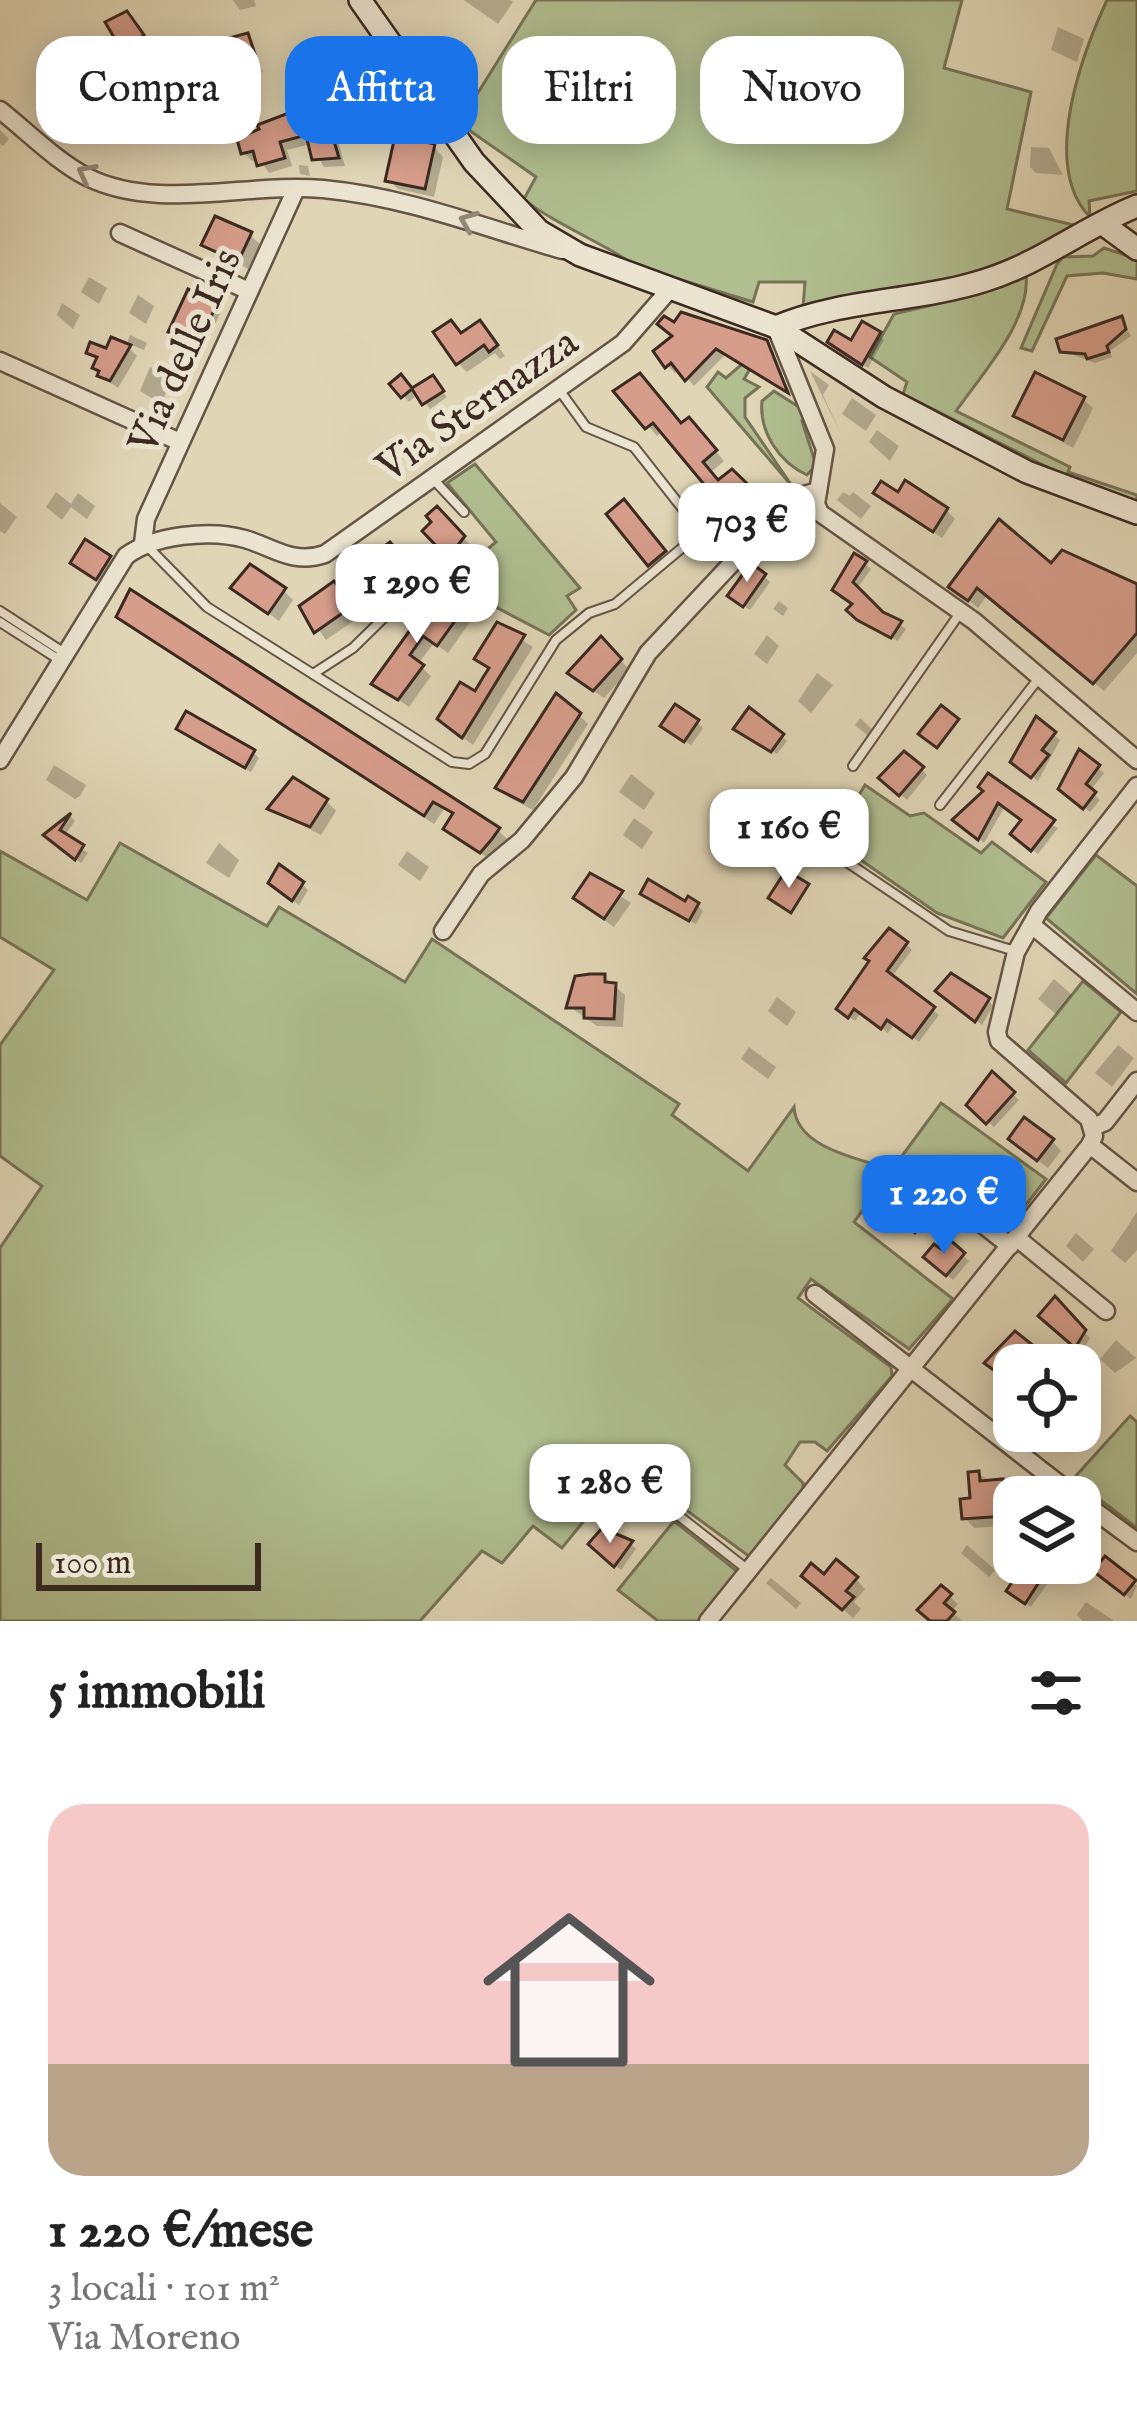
<!DOCTYPE html>
<html lang="it">
<meta charset="utf-8">
<style>
body{margin:0;font-family:"IM FELL English",serif;background:#f6f6f6;color:#222;height:100vh;display:flex;flex-direction:column;font-size:45px;white-space:nowrap}
*{box-sizing:border-box;margin:0}
p{font-size:39px;color:#767676}
.icon{flex:none;width:66px;height:66px;fill:none;stroke:currentColor;stroke-width:2;stroke-linecap:round;stroke-linejoin:round}
.map{position:relative;height:1621px;overflow:hidden}
.sheet{display:flex;flex-direction:column;background:#fff;flex:1}
.sheet>*{flex:none}
.banner{position:absolute;left:36px;top:36px;width:1065px;height:108px;display:flex;gap:24px}
.controls{position:absolute;left:993px;top:1344px;display:grid;gap:24px}
.controls a{display:grid;place-items:center;width:108px;height:108px;border-radius:24px;background:#fff;box-shadow:0 6px 30px #0003;font-size:60px}
.scale{position:absolute;left:36px;bottom:30px;width:225px;box-sizing:border-box;padding-left:12px;border:6px solid #3c2a21;border-top:0;font-size:33px;line-height:42px;white-space:nowrap;color:#3c2a21;-webkit-text-stroke:9px #ebe4d0;paint-order:stroke}
.price{position:absolute;translate:-50% -102px;padding:0 27px;border-radius:24px;background:#fff;color:#222;font-size:39px;line-height:78px;filter:drop-shadow(0 3px 6px #0008)}
.price::after{content:'';position:absolute;left:50%;top:72px;width:36px;height:27px;margin-left:-18px;background:inherit;clip-path:polygon(0 0,100% 0,50% 100%)}
.price.current{background:#1a73e8;color:#fff}
ul{padding:0;list-style:none}
li{display:grid;align-content:center;gap:24px;height:636px;padding:0 48px}
li span{display:grid;place-items:center;height:372px;border-radius:36px;color:#555}
li>.icon{margin-inline-start:auto}
span .icon{width:216px;height:216px;fill:#fffc;stroke-width:1}
li b{font-size:51px}
h2{display:flex;justify-content:space-between;align-items:center;height:144px;padding:0 48px;font-size:51px}
.chip{padding:0 42px;border-radius:36px;background:#fff;box-shadow:0 6px 30px #0003;font-size:42px;line-height:108px}
.chip.current{background:#1a73e8;color:#fff}
.map>svg:first-child{display:block}
.green{fill:#b0be90;stroke:#767458;stroke-width:3}
.shadow{fill:#0003}
.building{fill:#d69d8a;stroke:#3c2a21;stroke-width:3}
.lines{fill:none;stroke-linecap:round;stroke-linejoin:round}
.service-casing{stroke:#655546;stroke-width:12}
.minor-casing{stroke:#655546;stroke-width:21}
.secondary-casing{stroke:#3c2a21;stroke-width:26}
.service{stroke:#ebe4d0;stroke-width:8}
.minor{stroke:#ebe4d0;stroke-width:16}
.secondary{stroke:#ebe4d0;stroke-width:21}
.oneway{stroke:#948778}
.labels{text-anchor:middle;stroke-width:10;stroke-linejoin:round;paint-order:stroke}
.street-label{font-size:42px;fill:#3c2a21;stroke:#ebe4d0}
</style>
<div class="map">
<svg width="1137" height="1621" viewBox="0 0 1137 1621">
<rect width="100%" height="100%" fill="#e0d6b6"/>
<filter id="stains"><feTurbulence type="fractalNoise" baseFrequency=".00167" numOctaves="4"/><feColorMatrix values="0 0 0 0 .2 0 0 0 0 .09 0 0 0 0 .02 0 0 0 .5 -.17"/></filter>
<radialGradient id="worn" r=".72"><stop offset=".6" stop-color="#630" stop-opacity="0"/><stop offset="1" stop-color="#630" stop-opacity=".3"/></radialGradient>
<!-- green -->
<g class="green">
<path d="M536,0H962L944,68L1031,92L1007,209L1078,226C983,280 909,289 803,307L805,282H759L753,302L633,265C625,254 548,221 524,199L536,177L459,123Z"/>
<path d="M1107,0H1137V191L1089,201L1090,217C1040,166 1082,54 1107,0Z"/>
<polygon points="1104,248 1137,259 1137,279 1103,273 1067,276 1032,351 1021,348 1057,264 1063,257 1093,256"/>
<path d="M1026,275C1031,321 981,375 956,411L1070,467L1068,472L1137,495V501L1065,476L903,394L907,382L870,357L894,314L983,293Z"/>
<polygon points="742,364 750,369 744,379 759,387 745,398 745,417 792,486 707,387 718,372 726,378"/>
<path d="M774,391L805,411L802,421L816,465L807,475C779,462 759,432 762,401Z"/>
<polygon points="475,464 580,588 567,596 576,610 549,635 448,582 496,542 447,483"/>
<polygon points="865,785 910,816 924,813 981,853 992,842 1046,882 1003,938 937,913 832,840"/>
<path d="M120,843L267,926L279,907L405,982L432,939L679,1104L672,1115L748,1171L794,1107C796,1144 847,1156 877,1165L870,1176L881,1185L854,1222L953,1299L909,1349L811,1279L798,1298L891,1367L892,1376L827,1451L815,1442H800L785,1465L808,1488L803,1485V1495L750,1557L621,1462L605,1480L612,1486L562,1548L533,1526L502,1563L482,1551L420,1621H0V1248L42,1186L0,1156V1045L54,970L0,937V851L87,900Z"/>
<polygon points="1096,855 1137,886 1137,994 1046,918"/>
<polygon points="1083,981 1121,1012 1066,1083 1028,1050"/>
<polygon points="941,1103 1046,1179 1005,1232 951,1185 942,1194 899,1160"/>
<polygon points="1130,1416 1137,1422 1137,1528 1073,1479"/>
<polygon points="674,1521 738,1572 699,1621 658,1621 618,1590"/>
</g>
<!-- shadow -->
<g class="shadow">
<polygon points="233,0 254,0 256,6 240,10"/>
<polygon points="464,0 510,0 513,2 498,24"/>
<polygon points="132,21 147,42 130,55 124,49"/>
<polygon points="1058,27 1084,39 1077,62 1051,50"/>
<polygon points="247,36 263,72 243,79 237,73"/>
<polygon points="364,88 373,105 332,119 345,166 324,167 311,144 287,150 292,166 269,173 259,159 252,161 243,152 305,114 303,107"/>
<polygon points="126,99 147,120 111,138 91,117"/>
<polygon points="0,130 9,139 3,146 0,144"/>
<polygon points="434,147 443,157 434,197 398,189 389,180"/>
<polygon points="1031,147 1049,148 1063,175 1036,173 1030,167"/>
<polygon points="299,165 308,166 310,176 300,174"/>
<polygon points="250,235 260,244 248,269 205,245"/>
<polygon points="89,277 107,288 99,304 81,292"/>
<polygon points="138,295 154,306 146,324 129,313"/>
<polygon points="62,303 80,315 73,329 57,315"/>
<polygon points="216,305 222,310 203,349 171,331"/>
<polygon points="1121,319 1131,336 1110,351 1112,357 1095,363 1063,351"/>
<polygon points="675,326 765,342 792,395 725,355 694,386 680,370 675,373 668,366"/>
<polygon points="489,333 505,356 500,359 495,353 467,372 458,363 462,336"/>
<polygon points="879,334 884,340 868,368 836,347"/>
<polygon points="130,335 147,343 144,350 127,343"/>
<polygon points="126,345 137,356 118,388 100,375 99,361 89,352"/>
<polygon points="150,367 172,380 161,404 140,391"/>
<polygon points="810,371 829,385 823,395 842,436"/>
<polygon points="401,379 413,392 433,379 447,397 430,409 418,394 409,402 393,385"/>
<polygon points="618,391 698,430 724,461 710,473 719,484 731,473 771,510 748,531 664,431 657,436"/>
<polygon points="852,398 876,415 866,431 842,414"/>
<polygon points="1083,399 1093,408 1073,448 1016,415"/>
<polygon points="877,430 899,446 890,461 869,442"/>
<polygon points="56,492 71,504 78,493 95,506 87,519 71,507 62,520 46,507"/>
<polygon points="843,492 850,496 853,492 871,506 861,519 837,500"/>
<polygon points="877,493 946,510 955,519 942,538"/>
<polygon points="0,503 17,517 5,534 0,531"/>
<polygon points="630,509 669,558 656,569 650,564"/>
<polygon points="437,510 472,547 459,565 426,531 436,522"/>
<polygon points="390,545 418,576 326,640 303,607 346,598 369,582"/>
<polygon points="109,559 115,564 103,583 79,568"/>
<polygon points="865,564 871,569 856,590 906,629 898,641 867,625 850,610 855,605 841,596"/>
<polygon points="1052,567 1137,587 1137,653 1104,691 988,594 978,608 952,587"/>
<polygon points="764,576 770,582 750,610 737,601"/>
<polygon points="234,588 284,591 293,600 279,621"/>
<polygon points="439,594 470,622 448,653 434,643 418,664 431,676 409,707 375,684"/>
<polygon points="779,601 788,608 783,616 773,609"/>
<polygon points="119,617 498,830 507,839 490,860 447,828 455,816 444,809 434,824"/>
<polygon points="498,625 533,647 473,745 450,728 491,670 478,658"/>
<polygon points="767,635 779,646 767,664 754,654"/>
<polygon points="601,640 630,670 604,698 581,682"/>
<polygon points="817,673 833,685 811,713 798,701"/>
<polygon points="579,715 588,724 533,810 508,797 499,788"/>
<polygon points="860,718 873,730 868,736 855,725"/>
<polygon points="1037,721 1060,740 1038,781 1020,767"/>
<polygon points="697,722 703,728 691,745 670,731"/>
<polygon points="180,729 253,752 259,758 251,772"/>
<polygon points="742,733 782,736 787,741 777,754"/>
<polygon points="1080,753 1104,773 1090,791 1100,800 1090,812 1067,794 1074,773 1069,768"/>
<polygon points="905,755 927,775 907,800 882,778"/>
<polygon points="54,765 86,785 80,796 75,799 46,780"/>
<polygon points="631,774 655,793 644,810 619,792"/>
<polygon points="987,792 1058,828 1038,854 1019,840 1024,821 1005,806 984,843 961,825"/>
<polygon points="326,801 336,811 321,835 271,809"/>
<polygon points="70,816 75,821 64,836 88,853 81,863 47,835"/>
<polygon points="634,818 653,832 642,849 623,835"/>
<polygon points="219,843 239,860 229,878 206,863"/>
<polygon points="407,851 429,867 420,881 398,865"/>
<polygon points="591,877 631,903 614,927 586,907"/>
<polygon points="302,884 308,890 299,905 277,889"/>
<polygon points="649,899 697,905 703,911 696,924"/>
<polygon points="906,944 912,950 891,978 939,1015 919,1042 894,1024 888,1033 861,1013 855,1021 845,1014"/>
<polygon points="604,977 625,995 623,1027 597,1026 570,1007"/>
<polygon points="1054,979 1072,995 1056,1014 1038,999"/>
<polygon points="944,996 988,1000 993,1006 982,1025"/>
<polygon points="777,997 796,1012 787,1026 768,1011"/>
<polygon points="1118,1045 1134,1058 1112,1087 1095,1073"/>
<polygon points="749,1047 776,1067 768,1079 741,1059"/>
<polygon points="992,1075 1019,1100 994,1127 970,1105"/>
<polygon points="1052,1141 1061,1151 1048,1168 1021,1148"/>
<polygon points="1137,1212 1137,1250 1125,1263 1111,1251"/>
<polygon points="1076,1233 1094,1249 1083,1262 1066,1246"/>
<polygon points="950,1244 969,1261 953,1280 932,1263"/>
<polygon points="1055,1300 1090,1338 1082,1351 1042,1315"/>
<polygon points="1016,1335 1043,1358 1038,1365 1014,1365 1014,1383 993,1368"/>
<polygon points="1116,1340 1136,1358 1115,1373 1100,1359"/>
<polygon points="1080,1406 1101,1425 1085,1439 1077,1431"/>
<polygon points="978,1474 1012,1492 1014,1525 974,1528 965,1518"/>
<polygon points="631,1544 636,1549 621,1570 592,1545"/>
<polygon points="967,1545 995,1570 989,1577 961,1553"/>
<polygon points="1094,1559 1137,1586 1131,1599 1095,1570"/>
<polygon points="771,1578 801,1603 796,1609 766,1583"/>
<polygon points="824,1578 856,1579 865,1589 854,1602 861,1609 853,1618 814,1585"/>
<polygon points="1041,1578 1047,1584 1031,1607 1016,1597"/>
<polygon points="941,1589 958,1604 951,1612 963,1621 932,1621"/>
<polygon points="1086,1602 1114,1621 1083,1621 1077,1615"/>
</g>
<!-- building -->
<g class="building">
<polygon points="127,11 144,35 122,51 105,22"/>
<polygon points="248,33 259,66 234,75 221,40"/>
<polygon points="365,84 365,97 325,110 339,158 312,160 306,135 280,142 285,158 257,166 253,151 241,154 237,139 259,129 257,125"/>
<polygon points="126,95 145,113 102,134 94,128 86,116"/>
<polygon points="395,136 435,144 425,189 385,181"/>
<polygon points="215,216 252,232 238,262 201,245"/>
<polygon points="188,289 218,302 197,346 168,332"/>
<polygon points="681,312 767,340 788,393 716,349 685,381 671,363 665,368 653,351 672,336 657,324 664,316 674,322"/>
<polygon points="1122,316 1126,329 1107,346 1109,352 1087,359 1085,354 1060,352 1056,339"/>
<polygon points="451,320 461,333 480,320 498,345 489,352 484,345 456,365 433,332"/>
<polygon points="862,321 881,332 862,365 827,342 834,330 851,340"/>
<polygon points="111,337 131,345 110,381 97,376 99,371 92,368 97,357 86,353 90,342 106,348"/>
<polygon points="1035,372 1085,397 1063,440 1013,416"/>
<polygon points="640,373 681,423 689,417 717,450 703,462 718,480 732,469 763,499 737,524 653,423 645,429 613,391"/>
<polygon points="401,374 412,388 433,375 444,391 422,405 412,389 401,398 389,384"/>
<polygon points="905,480 948,508 933,532 873,493 881,481 898,492"/>
<polygon points="624,499 666,551 648,566 606,514"/>
<polygon points="437,506 465,536 448,558 422,531 431,522 426,516"/>
<polygon points="999,519 1051,563 1062,550 1137,584 1137,633 1093,684 977,588 968,601 948,587"/>
<polygon points="85,539 111,556 96,580 70,563"/>
<polygon points="390,542 411,565 314,633 299,606 334,581 345,595 365,581 355,567"/>
<polygon points="854,553 867,561 853,582 883,612 902,621 891,638 857,620 846,610 852,604 832,590"/>
<polygon points="751,563 766,574 743,607 727,596"/>
<polygon points="250,564 286,588 268,614 230,588"/>
<polygon points="130,589 500,828 492,839 480,853 443,829 453,813 433,802 424,816 116,617"/>
<polygon points="439,590 462,611 437,646 423,636 410,655 424,665 398,700 371,684"/>
<polygon points="497,622 525,635 462,738 437,719 460,682 475,691 482,679 489,668 474,659"/>
<polygon points="601,636 622,659 593,691 567,673"/>
<polygon points="556,693 581,713 523,802 495,788"/>
<polygon points="675,704 699,720 684,742 660,726"/>
<polygon points="941,705 959,719 937,748 918,734"/>
<polygon points="749,707 784,734 771,752 733,729"/>
<polygon points="186,711 255,750 245,768 176,729"/>
<polygon points="1036,716 1056,732 1042,750 1049,755 1031,778 1010,762"/>
<polygon points="1079,749 1100,765 1086,784 1096,792 1083,809 1058,789"/>
<polygon points="904,751 924,767 899,796 878,778"/>
<polygon points="988,773 1055,820 1031,851 1010,834 1021,820 998,803 978,840 952,820 983,791 978,787"/>
<polygon points="293,777 328,799 310,827 267,809"/>
<polygon points="71,813 60,830 84,845 75,860 43,835"/>
<polygon points="279,864 304,882 292,901 268,883"/>
<polygon points="786,870 809,884 791,913 768,898"/>
<polygon points="590,873 623,891 604,919 573,898"/>
<polygon points="648,879 685,901 688,896 699,903 689,921 640,894"/>
<polygon points="889,928 908,942 887,971 935,1007 912,1038 887,1020 881,1029 854,1009 848,1018 836,1009 869,961 864,958"/>
<polygon points="951,973 990,998 975,1022 935,991"/>
<polygon points="590,974 605,974 605,982 616,983 614,1019 584,1018 584,1008 566,1008 575,976"/>
<polygon points="992,1071 1015,1092 986,1124 966,1105"/>
<polygon points="1024,1117 1054,1139 1037,1161 1008,1139"/>
<polygon points="889,1189 926,1218 915,1233 877,1204"/>
<polygon points="949,1239 965,1253 946,1276 923,1257 934,1244 941,1249"/>
<polygon points="1055,1296 1086,1330 1075,1348 1038,1316"/>
<polygon points="1015,1331 1039,1350 1027,1365 1014,1365 1014,1385 984,1363"/>
<polygon points="979,1471 980,1481 1003,1479 1006,1516 962,1519 960,1499 970,1498 968,1472"/>
<polygon points="602,1528 633,1541 614,1567 588,1544"/>
<polygon points="1093,1555 1101,1561 1105,1556 1136,1580 1124,1595 1085,1565"/>
<polygon points="836,1559 858,1577 846,1591 854,1597 842,1610 801,1576 811,1563 824,1574"/>
<polygon points="1025,1563 1043,1576 1025,1604 1006,1591"/>
<polygon points="941,1585 952,1594 944,1603 955,1612 947,1621 930,1621 917,1610"/>
</g>
<g class="lines">
<!-- service casing -->
<g class="service-casing">
<g id="service">
<polyline points="434,480 464,512"/>
<polyline points="148,547 207,607 452,762 469,764 485,754 556,640 589,613 615,604 701,532 634,447 586,427 560,391"/>
<polyline points="0,611 63,652"/>
<polyline points="0,622 58,659"/>
<polyline points="313,674 353,648 408,594"/>
<polyline points="853,766 960,613"/>
<polyline points="940,805 1039,678"/>
<polyline points="841,858 949,931 1015,951"/>
<polyline points="623,1472 748,1570"/>
</g>
</g>
<!-- minor casing -->
<g class="minor-casing">
<g id="minor">
<path d="M0,110C28,132 56,161 87,177C158,212 248,182 323,189C407,197 482,227 562,250"/>
<polyline points="120,233 249,291"/>
<polyline points="776,328 825,449 816,504 820,513 974,621 1137,760"/>
<polyline points="0,361 180,442"/>
<polyline points="143,543 146,519 296,189"/>
<path d="M0,760L126,556C154,535 210,529 245,539C275,548 293,565 325,554L623,343L671,288"/>
<polyline points="1033,926 1137,1012"/>
<polyline points="443,931 481,874 522,840 574,777 648,653 793,498 818,491"/>
<polyline points="1093,1127 1105,1122 1137,1081"/>
<polyline points="1090,1145 1137,1182"/>
<polyline points="953,1201 1010,1246"/>
<polyline points="1017,1238 1106,1311"/>
<polyline points="815,1294 1076,1497"/>
<polyline points="1080,1500 1137,1542"/>
<polyline points="708,1621 1090,1145 1094,1136 1089,1119 999,1041 997,1032 1016,952 1039,911 1137,786"/>
</g>
</g>
<!-- secondary casing -->
<g class="secondary-casing">
<g id="secondary">
<polyline points="360,0 474,162 539,231 580,255 776,327 884,397 1027,472 1137,513"/>
<polyline points="1103,224 1137,249"/>
<path d="M776,327C841,299 918,302 986,280C1040,263 1085,227 1137,206"/>
</g>
</g>
<!-- service -->
<use href="#service" class="service"/>
<!-- minor -->
<use href="#minor" class="minor"/>
<!-- secondary -->
<use href="#secondary" class="secondary"/>
</g>
<!-- one-way arrows -->
<defs><path id="oneway-chevron" d="M-2-3.5L2.5 0L-2 3.5" fill="none" stroke-width="1.6" stroke-linecap="round" stroke-linejoin="round" transform="scale(3)"/></defs>
<g class="oneway">
<use href="#oneway-chevron" transform="translate(86 173) rotate(-152)"/>
<use href="#oneway-chevron" transform="translate(468 221) rotate(-159)"/>
</g>
<g class="labels">
<!-- street labels -->
<g class="street-label">
<text transform="translate(183 350) rotate(-66)" y="15">Via delle Iris</text>
<text transform="translate(476 403) rotate(-35)" y="15">Via Sternazza</text>
</g>
</g>
<rect width="100%" height="100%" filter="url(#stains)"/>
<rect width="100%" height="100%" fill="url(#worn)"/>
</svg>
<div class="controls">
<a><svg class="icon" aria-label="locate" viewBox="0 0 24 24"><circle cx="12" cy="12" r="6"/><path d="M12 2v4M12 18v4M2 12h4M18 12h4"/></svg></a>
<a><svg class="icon" aria-label="layers" viewBox="0 0 24 24"><path d="M12 4l9 5-9 5-9-5zM3 14l9 5 9-5"/></svg></a>
</div>
<div class="scale">100 m</div>
<b class="price" style="left:747px;top:585px">703 €</b>
<b class="price" style="left:417px;top:646px">1 290 €</b>
<b class="price" style="left:789px;top:891px">1 160 €</b>
<b class="price current" style="left:944px;top:1257px">1 220 €</b>
<b class="price" style="left:610px;top:1546px">1 280 €</b>
<div class="banner">
<a class="chip">Compra</a>
<a class="chip current">Affitta</a>
<a class="chip">Filtri</a>
<a class="chip">Nuovo</a>
</div>
</div>
<section class="sheet">
<h2>5 immobili<svg class="icon" aria-label="filters" viewBox="0 0 24 24"><path d="M4 7h16M4 17h16"/><circle cx="9" cy="7" r="2"/><circle cx="15" cy="17" r="2"/></svg></h2>
<ul>
<li><span style="background:linear-gradient(#f6c9c9 70%,#b9a48a 0)"><svg class="icon" aria-label="home" viewBox="0 0 24 24"><path d="M3 11l9-7 9 7M6 9v11h12V9"/></svg></span><div><b>1 220 €/mese</b><p>3 locali · 101 m²</p><p>Via Moreno</p></div></li>
</ul>
</section>
